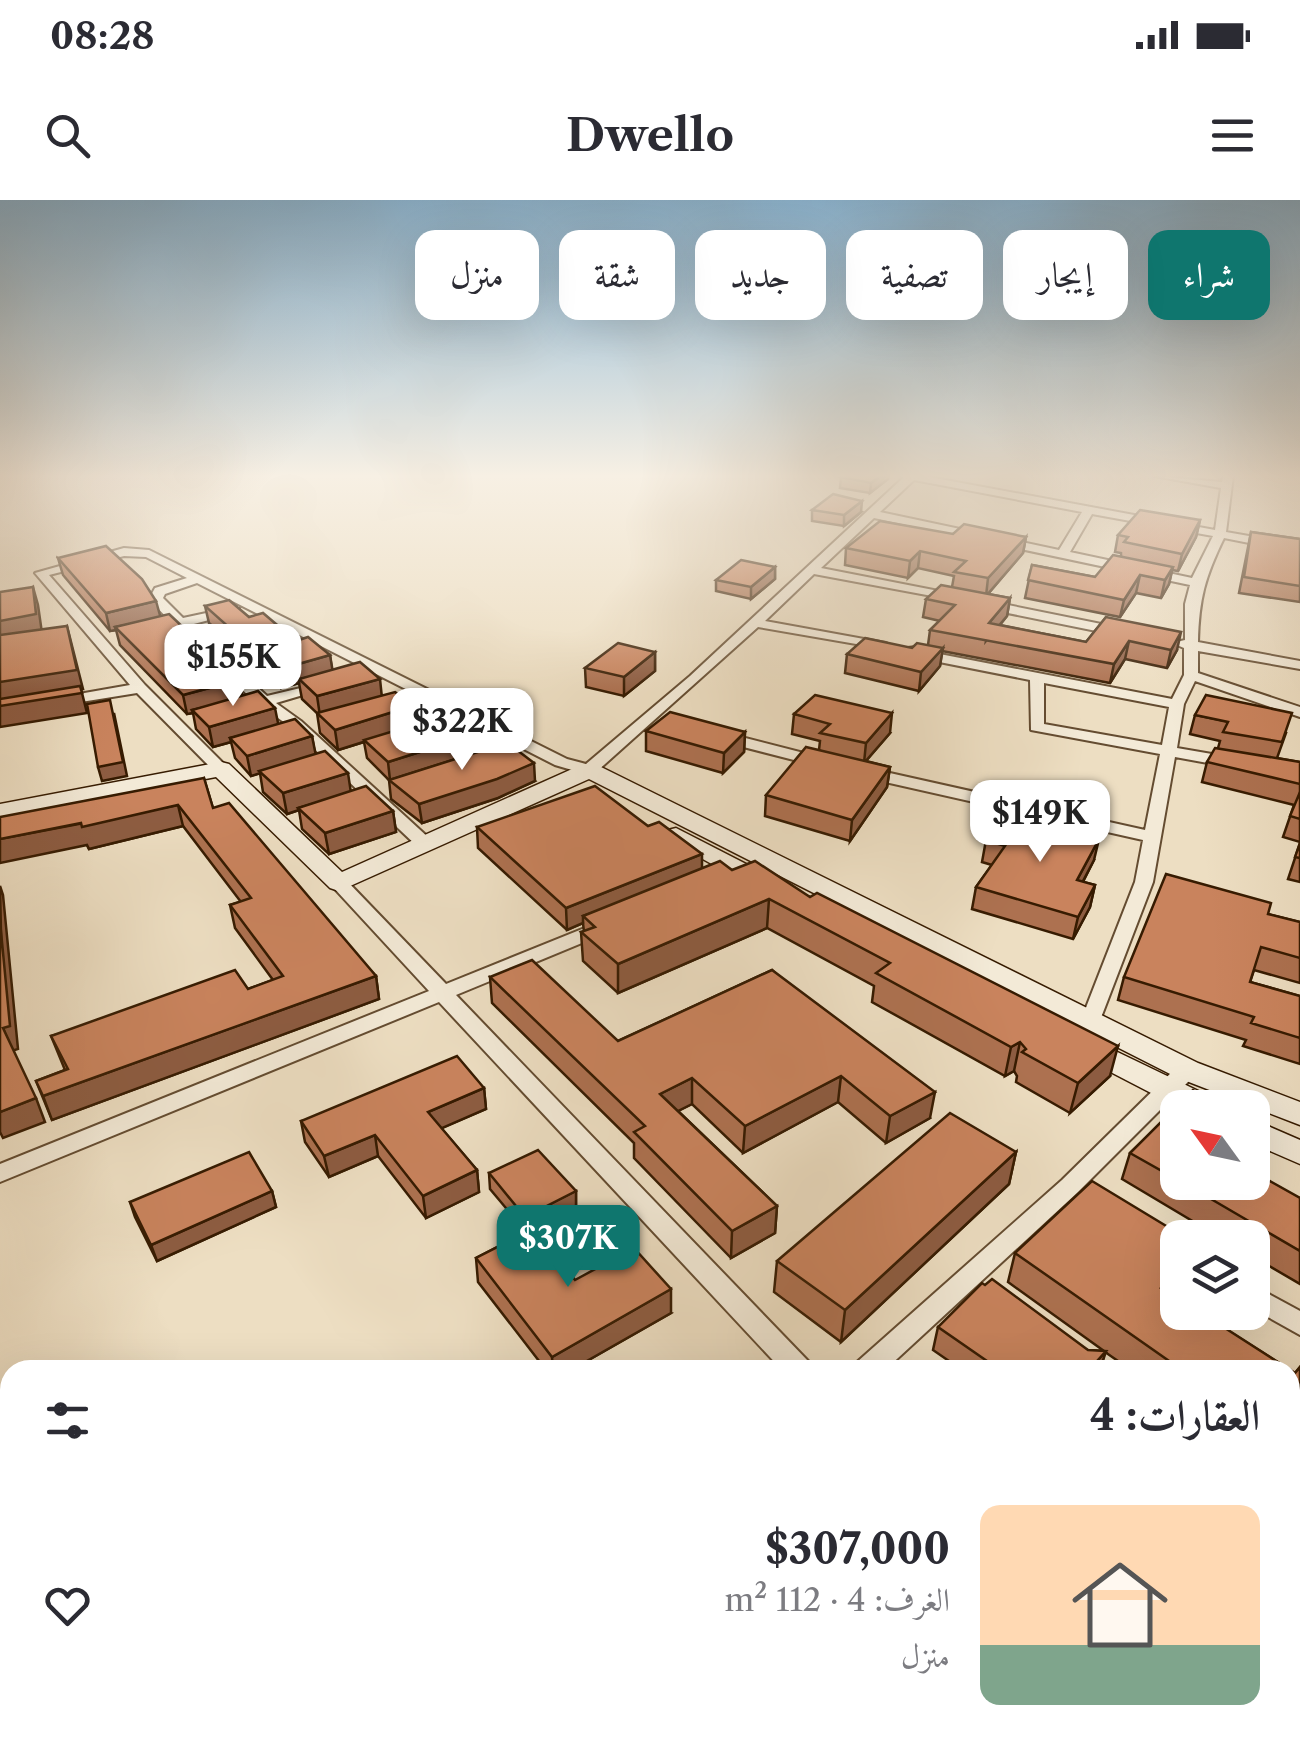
<!DOCTYPE html>
<html lang="ar">
<meta charset="utf-8">
<style>
body{margin:0;font-family:"Libre Caslon Text",Amiri,serif;background:#f7f7f7;color:#2b2b33;direction:rtl;height:100vh;display:flex;flex-direction:column;font-size:38px;white-space:nowrap}
*{box-sizing:border-box;margin:0}
p{font-size:32px;color:#7c7c81}
.icon{flex:none;width:55px;height:55px;fill:none;stroke:currentColor;stroke-width:2;stroke-linecap:round;stroke-linejoin:round}
.map{position:relative;flex:1;overflow:hidden;direction:ltr}
.panel{position:absolute;left:0px;top:1160px;width:1300px;height:390px;display:flex;flex-direction:column;background:#fff;border-radius:30px 30px 0 0;box-shadow:0 10px 40px #0002;direction:rtl}
.panel>*{flex:none}
.top-card{position:absolute;left:30px;top:30px;width:1240px;height:90px;direction:rtl;display:flex;gap:20px}
.needle{width:65px;rotate:303deg}
.fabs{position:absolute;left:1160px;top:890px;display:grid;gap:20px}
.fabs a{display:grid;place-items:center;width:110px;height:110px;border-radius:20px;background:#fff;box-shadow:0 10px 40px #0002;font-size:50px}
.price{position:absolute;translate:-50% -85px;padding:0 22px;border-radius:20px;background:#fff;color:#222;font-size:32px;line-height:65px;filter:drop-shadow(0 2px 5px #0008)}
.price::after{content:'';position:absolute;left:50%;top:60px;width:30px;height:22px;margin-left:-15px;background:inherit;clip-path:polygon(0 0,100% 0,50% 100%)}
.price.on{background:#0f766e;color:#fff}
ul{padding:0;list-style:none}
li{display:flex;align-items:center;gap:30px;height:250px;padding:0 40px}
li+li{border-top:2px solid #e1e1e2}
li span{display:grid;place-items:center;flex:none;width:280px;height:200px;border-radius:20px;color:#555}
li>.icon{margin-inline-start:auto}
span .icon{width:120px;height:120px;fill:#fffc;stroke-width:1}
li b{font-size:42px}
h2{display:flex;justify-content:space-between;align-items:center;height:120px;padding:0 40px;font-size:42px}
.tag{padding:0 35px;border-radius:20px;background:#fff;box-shadow:0 10px 40px #0002;font-size:35px;line-height:90px}
.tag.on{background:#0f766e;color:#fff}
.status{display:flex;justify-content:space-between;align-items:center;height:70px;padding:0 50px;background:#fff;direction:ltr}
.status svg{height:28px;fill:currentColor}
header{display:flex;justify-content:space-between;align-items:center;height:130px;padding:0 40px;background:#fff;font-size:45px;font-weight:700}
.map>svg:first-child{display:block}
.lines{fill:none;stroke-linecap:round;stroke-linejoin:round}
.street-casing{stroke:#644c31;stroke-width:4}
.secondary-casing{stroke:#361b01;stroke-width:3}
.street{fill:#f3ead7;fill-rule:evenodd}
.secondary{fill:#f3ead7;fill-rule:evenodd}
.wall{fill:#ad7150;stroke:#361b01;stroke-width:2.5}
.shaded-wall{fill:#8d5c41;stroke:#361b01;stroke-width:2.5}
.building{fill:#c9835d;stroke:#361b01;stroke-width:2.5}
</style>
<div class="status"><b>08:28</b><svg viewBox="0 0 49 12"><path d="M0 12V9h3v3zM5 12V6h3v6zM10 12V3h3v9zM15 12V0h3v12zM26 1h20v11H26zM47 4h2v5h-2z"/></svg></div>
<header><svg class="icon" aria-label="menu" viewBox="0 0 24 24"><path d="M4 6h16M4 12h16M4 18h16"/></svg>Dwello<svg class="icon" aria-label="search" viewBox="0 0 24 24"><circle cx="10" cy="10" r="6"/><path d="M15 15l6 6"/></svg></header>
<div class="map">
<svg width="1300" height="1550" viewBox="0 0 1300 1550">
<rect width="100%" height="100%" fill="#eddec2"/>
<filter id="stains"><feTurbulence type="fractalNoise" baseFrequency=".002" numOctaves="4"/><feColorMatrix values="0 0 0 0 .2 0 0 0 0 .09 0 0 0 0 .02 0 0 0 .5 -.17"/></filter>
<radialGradient id="worn" r=".72"><stop offset=".6" stop-color="#630" stop-opacity="0"/><stop offset="1" stop-color="#630" stop-opacity=".3"/></radialGradient>
<g class="lines">
<!-- street casing -->
<g class="street-casing">
<g id="street">
<path d="M902,276H924L1215,330L1221,288L1154,276L1222,282L1223,276H1233L1226,332L1300,345V353L1224,338C1205,377 1199,399 1198,442L1300,461V469L1198,451V473L1300,507V517L1195,481L1184,504L1177,548L1235,558L1243,563L1235,568L1175,557L1153,682L1097,828H1083L1080,823L1135,682L1143,640L863,577L855,572L863,567L1145,630L1160,554L1031,530L1030,480L914,457L907,453L914,449L1172,499L1184,475V448L1172,443L1185,440V404L1190,385L874,318L821,368L954,394L961,398L959,401L814,374L765,421L886,443L893,447L891,450L758,427L595,573L589,575L555,565L197,383L165,394L163,398L183,418L239,406V412L190,425L267,496L330,481V487L276,503L301,521L430,639L433,643L430,647H418L291,527L262,507H251L249,504L253,500L178,428L165,429V423L171,422L149,399L155,388L187,378L146,357L124,356L49,375L145,485L229,569L227,572H215L137,493L56,506L49,502L56,498L130,485L35,373L124,348L149,350L567,559L586,564L690,476L903,278ZM914,280L1082,312L1059,350L880,312ZM1092,314L1213,336L1192,378L1070,352ZM1044,483L1169,507L1162,545L1044,524Z"/>
<polygon points="983,400 1121,428 1128,432 1121,436 978,407 978,401"/>
<polygon points="718,531 831,560 833,563 825,568 712,539 710,536"/>
<polygon points="339,678 345,679 446,784 597,723 611,723 614,727 611,731 456,795 809,1162 813,1170 782,1170 439,802 0,982 0,964 429,791 333,687 330,683 333,679"/>
<polygon points="1187,863 1195,865 1198,870 1195,875 1078,992 885,1170 853,1170 857,1162 1062,980 1179,865"/>
<polygon points="1252,1085 1300,1111 1300,1135 1252,1108"/>
<polygon points="1111,1540 1150,1540 1154,1550 1115,1550"/>
</g>
</g>
<!-- secondary casing -->
<g class="secondary-casing">
<g id="secondary">
<polygon points="221,562 229,564 342,672 581,565 597,565 1198,863 1300,902 1300,925 1176,877 589,579 339,691 330,688 216,577 0,618 0,604"/>
<polygon points="676,628 779,681 783,686 770,694 761,691 668,640 664,635 668,630"/>
<polygon points="1080,834 1217,900 1221,908 1180,908 1070,851 1065,844 1070,837"/>
<polygon points="1252,919 1300,940 1300,964 1252,943"/>
</g>
</g>
<!-- street -->
<use href="#street" class="street"/>
<!-- secondary -->
<use href="#secondary" class="secondary"/>
</g>
<!-- wall -->
<g class="wall">
<polygon points="843,276 888,276 888,279 870,293 840,288 841,277"/>
<polygon points="812,310 861,312 844,326 812,321"/>
<polygon points="1200,320 1196,337 1178,371 1172,370 1169,384 1161,398 1136,393 1120,417 1025,398 1032,365 1095,377 1121,356 1121,353 1115,352 1118,335"/>
<polygon points="1251,332 1300,339 1300,402 1239,393"/>
<polygon points="953,334 1026,337 1023,353 988,394 1010,398 1007,416 1000,425 1086,442 1106,417 1177,450 1167,468 1125,459 1110,483 942,451 940,466 919,491 845,473 847,454 928,445 930,430 940,421 923,417 926,399 952,387 954,376 918,368 908,378 845,365 846,348"/>
<polygon points="58,358 160,416 242,495 278,524 312,536 315,554 351,591 393,611 396,632 329,654 302,629 299,610 287,614 263,592 260,573 251,576 235,558 231,542 213,547 196,529 193,513 187,514 120,445 116,430 110,431 63,375"/>
<polygon points="775,367 775,379 751,399 716,391 716,380"/>
<polygon points="205,406 249,417 296,441 330,455 332,470 382,495 414,525 487,548 535,581 498,598 422,623 391,599 389,580 367,558 364,542 338,550 320,533 317,513 302,499 299,483 281,488 209,423"/>
<polygon points="655,452 655,471 624,496 586,487 585,468"/>
<polygon points="794,514 890,533 866,561 890,567 887,587 850,641 765,616 766,595 819,550 820,541 792,534"/>
<polygon points="1195,515 1286,533 1277,558 1300,562 1300,642 1283,637 1294,605 1202,582 1207,562 1218,548 1220,541 1190,534"/>
<polygon points="646,531 745,532 744,552 723,573 646,551"/>
<polygon points="204,578 213,608 376,776 379,799 52,920 36,881 65,870 51,836 248,789 273,780 235,728 230,705 241,702 183,626 89,649 87,645"/>
<polygon points="477,627 702,669 732,670 810,697 1110,876 1070,913 1016,882 1017,876 1014,871 1005,876 872,802 874,786 767,728 618,793 583,761 581,732 584,732 583,723 567,730 478,648"/>
<polygon points="986,640 1094,660 1083,682 1095,685 1090,707 1073,739 972,709 976,687 992,665 982,662"/>
<polygon points="1300,643 1300,682 1288,679"/>
<polygon points="1268,714 1300,722 1300,783 1254,770 1250,782 1300,796 1300,864 1243,846 1246,840 1118,800 1124,777"/>
<polygon points="772,770 930,918 886,943 838,902 743,953 692,904 678,911 777,1006 775,1033 731,1058 634,958 634,943 492,803 490,777 618,841"/>
<polygon points="484,888 486,909 441,928 477,970 479,992 426,1018 378,956 329,977 305,942 301,921"/>
<polygon points="1178,908 1178,982 1252,982 1300,998 1300,1084 1252,1056 1252,1038 1221,1038 1122,979 1130,953"/>
<polygon points="1016,952 1009,984 841,1142 774,1092 777,1061"/>
<polygon points="489,973 576,991 576,1007 533,1029 575,1080 671,1113 571,1170 546,1170 478,1082 476,1058 526,1032 490,989"/>
<polygon points="272,991 276,1007 157,1061 135,1017 130,1002"/>
<polygon points="1015,1053 1178,1088 1172,1095 1295,1173 1300,1167 1300,1287 1297,1287 1300,1292 1300,1415 1290,1407 1290,1170 1131,1170 1105,1152 1100,1170 962,1170 933,1150 938,1127 1088,1150 1104,1151 1008,1082"/>
<polygon points="419,1540 474,1540 460,1550 424,1550"/>
<polygon points="1200,1540 1290,1540 1300,1550 1212,1550"/>
</g>
<!-- shaded-wall -->
<g class="shaded-wall">
<polygon points="880,276 888,276 888,279 870,293 871,283"/>
<polygon points="862,301 861,312 844,326 844,315"/>
<polygon points="1200,320 1196,337 1178,371 1182,354"/>
<polygon points="1026,337 1023,353 986,396 988,378"/>
<polygon points="920,351 918,368 908,378 910,361"/>
<polygon points="775,367 775,379 751,399 751,387"/>
<polygon points="1173,367 1169,384 1161,398 1165,380"/>
<polygon points="1140,375 1136,393 1120,417 1124,400"/>
<polygon points="33,387 38,405 42,433 0,440 0,421"/>
<polygon points="1010,398 1007,416 986,441 989,423"/>
<polygon points="156,401 161,419 115,427 116,430 110,431 106,413"/>
<polygon points="67,426 83,489 81,489 87,513 0,527 0,482"/>
<polygon points="1181,432 1177,450 1167,468 1171,450"/>
<polygon points="1129,441 1125,459 1110,483 1114,464"/>
<polygon points="943,448 940,466 919,491 921,472"/>
<polygon points="655,452 655,471 624,496 624,477"/>
<polygon points="330,455 333,473 299,479 299,483 281,488 277,470"/>
<polygon points="380,479 382,498 320,516 317,496"/>
<polygon points="239,480 243,499 192,510 193,513 187,514 183,495"/>
<polygon points="412,506 414,526 338,550 335,530"/>
<polygon points="275,508 279,528 230,538 231,542 213,547 209,527"/>
<polygon points="114,513 127,576 102,581 98,567"/>
<polygon points="892,513 890,533 864,563 866,543"/>
<polygon points="486,531 487,549 390,580 388,562"/>
<polygon points="745,532 744,552 723,573 724,553"/>
<polygon points="312,536 316,556 251,576 247,556"/>
<polygon points="534,563 535,581 498,598 422,623 419,604"/>
<polygon points="890,567 887,587 850,641 852,620"/>
<polygon points="348,573 351,593 298,608 299,610 287,614 283,593"/>
<polygon points="178,605 183,626 89,649 87,645 0,663 0,639"/>
<polygon points="393,611 396,632 329,654 325,633"/>
<polygon points="1099,639 1094,660 1072,702 1077,680"/>
<polygon points="702,654 702,676 583,716 583,723 567,730 566,708"/>
<polygon points="1095,685 1090,707 1073,739 1078,717"/>
<polygon points="0,686 3,695 18,849 12,851 3,828"/>
<polygon points="769,699 767,728 618,793 618,764"/>
<polygon points="376,776 379,799 52,920 43,896"/>
<polygon points="1020,842 1014,871 1005,876 1011,847"/>
<polygon points="1118,846 1110,876 1070,913 1078,883"/>
<polygon points="841,876 838,902 743,953 745,926"/>
<polygon points="692,878 692,904 660,920 660,894"/>
<polygon points="484,888 486,909 431,933 428,912"/>
<polygon points="935,892 930,918 886,943 890,916"/>
<polygon points="36,898 45,922 3,938 0,932 0,912"/>
<polygon points="375,935 378,956 329,977 324,956"/>
<polygon points="1016,952 1009,984 841,1142 845,1110"/>
<polygon points="477,970 479,992 426,1018 423,996"/>
<polygon points="272,991 276,1007 157,1061 151,1045"/>
<polygon points="576,991 576,1007 526,1033 525,1017"/>
<polygon points="777,1006 775,1033 731,1058 732,1031"/>
<polygon points="1178,1071 1178,1088 1151,1117 1161,1088"/>
<polygon points="671,1089 671,1113 571,1170 553,1170 552,1157"/>
<polygon points="1106,1151 1100,1170 1089,1170"/>
<polygon points="0,1208 7,1223 10,1255 10,1279 0,1283"/>
<polygon points="10,1386 10,1413 0,1417 0,1390"/>
<polygon points="26,1540 29,1540 35,1550 26,1550"/>
<polygon points="223,1540 248,1540 226,1549"/>
<polygon points="428,1540 474,1540 460,1550 430,1550"/>
</g>
<!-- building -->
<g class="building">
<polygon points="843,276 880,276 871,283 841,277"/>
<polygon points="833,294 862,301 844,315 812,310"/>
<polygon points="1140,310 1200,320 1182,354 1124,342 1128,337 1118,335"/>
<polygon points="880,321 953,334 964,324 1026,337 988,378 954,372 966,361 920,351 910,361 846,348"/>
<polygon points="1251,332 1300,339 1300,386 1244,377"/>
<polygon points="106,346 142,379 156,401 106,413 58,358"/>
<polygon points="1113,355 1173,367 1165,380 1140,375 1124,400 1028,380 1032,365 1095,377"/>
<polygon points="741,360 775,367 751,387 716,380"/>
<polygon points="941,385 1010,398 989,423 1086,442 1106,417 1181,432 1171,450 1129,441 1114,464 930,430 955,405 926,399"/>
<polygon points="33,387 36,414 0,421 0,392"/>
<polygon points="229,400 249,417 263,413 296,441 308,437 330,455 277,470 205,406"/>
<polygon points="169,414 239,480 183,495 115,427"/>
<polygon points="67,426 77,470 0,482 0,435"/>
<polygon points="865,438 912,448 917,443 943,448 921,472 847,454"/>
<polygon points="618,443 655,452 624,477 585,468"/>
<polygon points="360,462 380,479 317,496 299,479"/>
<polygon points="80,486 82,493 0,506 0,499"/>
<polygon points="258,491 275,508 209,527 192,510"/>
<polygon points="395,492 412,506 335,530 317,513"/>
<polygon points="815,495 892,513 866,543 820,533 830,524 794,514"/>
<polygon points="1206,495 1292,513 1282,542 1223,532 1228,522 1195,515"/>
<polygon points="110,500 123,562 98,567 87,504"/>
<polygon points="460,511 486,531 388,562 364,540"/>
<polygon points="670,512 745,532 724,553 646,531"/>
<polygon points="295,519 312,536 247,556 230,538"/>
<polygon points="503,544 509,544 534,563 497,579 419,604 389,580"/>
<polygon points="806,547 890,567 852,620 766,595"/>
<polygon points="1215,548 1300,562 1300,584 1207,562"/>
<polygon points="325,551 348,573 283,593 259,571"/>
<polygon points="204,578 213,608 229,603 376,776 43,896 36,881 68,869 51,836 235,770 248,789 283,776 230,705 251,698 178,605 82,627 81,623 0,639 0,617"/>
<polygon points="366,586 393,611 325,633 298,608"/>
<polygon points="595,586 648,626 659,622 702,654 566,708 477,627"/>
<polygon points="1300,592 1300,619 1290,616"/>
<polygon points="1005,614 1099,639 1077,680 1095,685 1078,717 976,687 1005,646 986,640"/>
<polygon points="1300,643 1300,658 1295,657"/>
<polygon points="720,661 732,670 755,661 810,697 817,693 1118,846 1078,883 1022,852 1026,849 1020,842 1011,847 876,773 890,763 769,699 618,764 581,732 595,727 583,716"/>
<polygon points="1166,674 1271,703 1268,714 1300,722 1300,758 1261,747 1250,782 1300,796 1300,838 1251,823 1254,817 1124,777"/>
<polygon points="0,721 10,826 3,828 36,898 0,912"/>
<polygon points="532,760 618,841 772,770 935,892 890,916 841,876 745,926 692,878 660,894 777,1006 732,1031 634,932 645,926 490,777"/>
<polygon points="457,856 484,888 428,912 477,970 423,996 375,935 324,956 301,921"/>
<polygon points="1193,890 1226,908 1178,908 1178,980 1130,953"/>
<polygon points="950,913 1016,952 845,1110 777,1061"/>
<polygon points="538,950 576,991 525,1017 489,973"/>
<polygon points="249,952 272,991 151,1045 130,1002"/>
<polygon points="1252,971 1300,998 1300,1051 1182,982 1252,982"/>
<polygon points="1092,981 1186,1038 1178,1038 1178,1071 1161,1088 1178,1098 1178,1112 1200,1112 1295,1173 1300,1167 1300,1269 1296,1285 1300,1292 1300,1376 1290,1369 1290,1170 1182,1170 1015,1053"/>
<polygon points="533,1029 575,1080 634,1048 671,1089 552,1157 476,1058"/>
<polygon points="992,1079 1088,1150 1106,1151 1089,1170 1000,1170 938,1127 982,1083 985,1085"/>
<polygon points="10,1321 10,1386 0,1390 0,1325"/>
<polygon points="1290,1452 1300,1459 1300,1550 1264,1550 1252,1540 1290,1540"/>
<polygon points="10,1539 26,1540 26,1550 0,1550 0,1543"/>
<polygon points="528,1540 536,1550 514,1550"/>
<polygon points="934,1540 965,1540 973,1550 922,1550"/>
</g>
<!-- sky -->
<linearGradient id="sky" x2="0" y2="1"><stop stop-color="#89b6d6"/><stop offset="0.56" stop-color="#f7f0e4"/><stop offset="1" stop-color="#f7f0e4" stop-opacity="0"/></linearGradient>
<rect width="1300" height="493" fill="url(#sky)"/>
<rect width="100%" height="100%" filter="url(#stains)"/>
<rect width="100%" height="100%" fill="url(#worn)"/>
</svg>
<div class="fabs">
<a><svg class="needle" viewBox="-14 -14 28 28"><path d="M0-13l5 13h-10z" fill="#e53935"/><path d="M0 13l5-13h-10z" fill="#7c7c81"/></svg></a>
<a><svg class="icon" aria-label="layers" viewBox="0 0 24 24"><path d="M12 4l9 5-9 5-9-5zM3 14l9 5 9-5"/></svg></a>
</div>
<b class="price" style="left:233px;top:509px">$155K</b>
<b class="price" style="left:462px;top:573px">$322K</b>
<b class="price" style="left:1040px;top:665px">$149K</b>
<b class="price on" style="left:568px;top:1090px">$307K</b>
<div class="top-card">
<a class="tag on">شراء</a>
<a class="tag">إيجار</a>
<a class="tag">تصفية</a>
<a class="tag">جديد</a>
<a class="tag">شقة</a>
<a class="tag">منزل</a>
</div>
<section class="panel">
<h2>العقارات: 4<svg class="icon" aria-label="filters" viewBox="0 0 24 24"><path d="M4 7h16M4 17h16"/><circle cx="9" cy="7" r="2"/><circle cx="15" cy="17" r="2"/></svg></h2>
<ul>
<li><span style="background:linear-gradient(#ffd9b3 70%,#7fa58c 0)"><svg class="icon" aria-label="home" viewBox="0 0 24 24"><path d="M3 11l9-7 9 7M6 9v11h12V9"/></svg></span><div><b>$307,000</b><p>الغرف: 4 · 112 m²</p><p>منزل</p></div><svg class="icon" aria-label="heart" viewBox="0 0 24 24"><path d="M12 20l-8-8c-3-5 5-10 8-4 3-6 11-1 8 4z"/></svg></li>
</ul>
</section>
</div>
